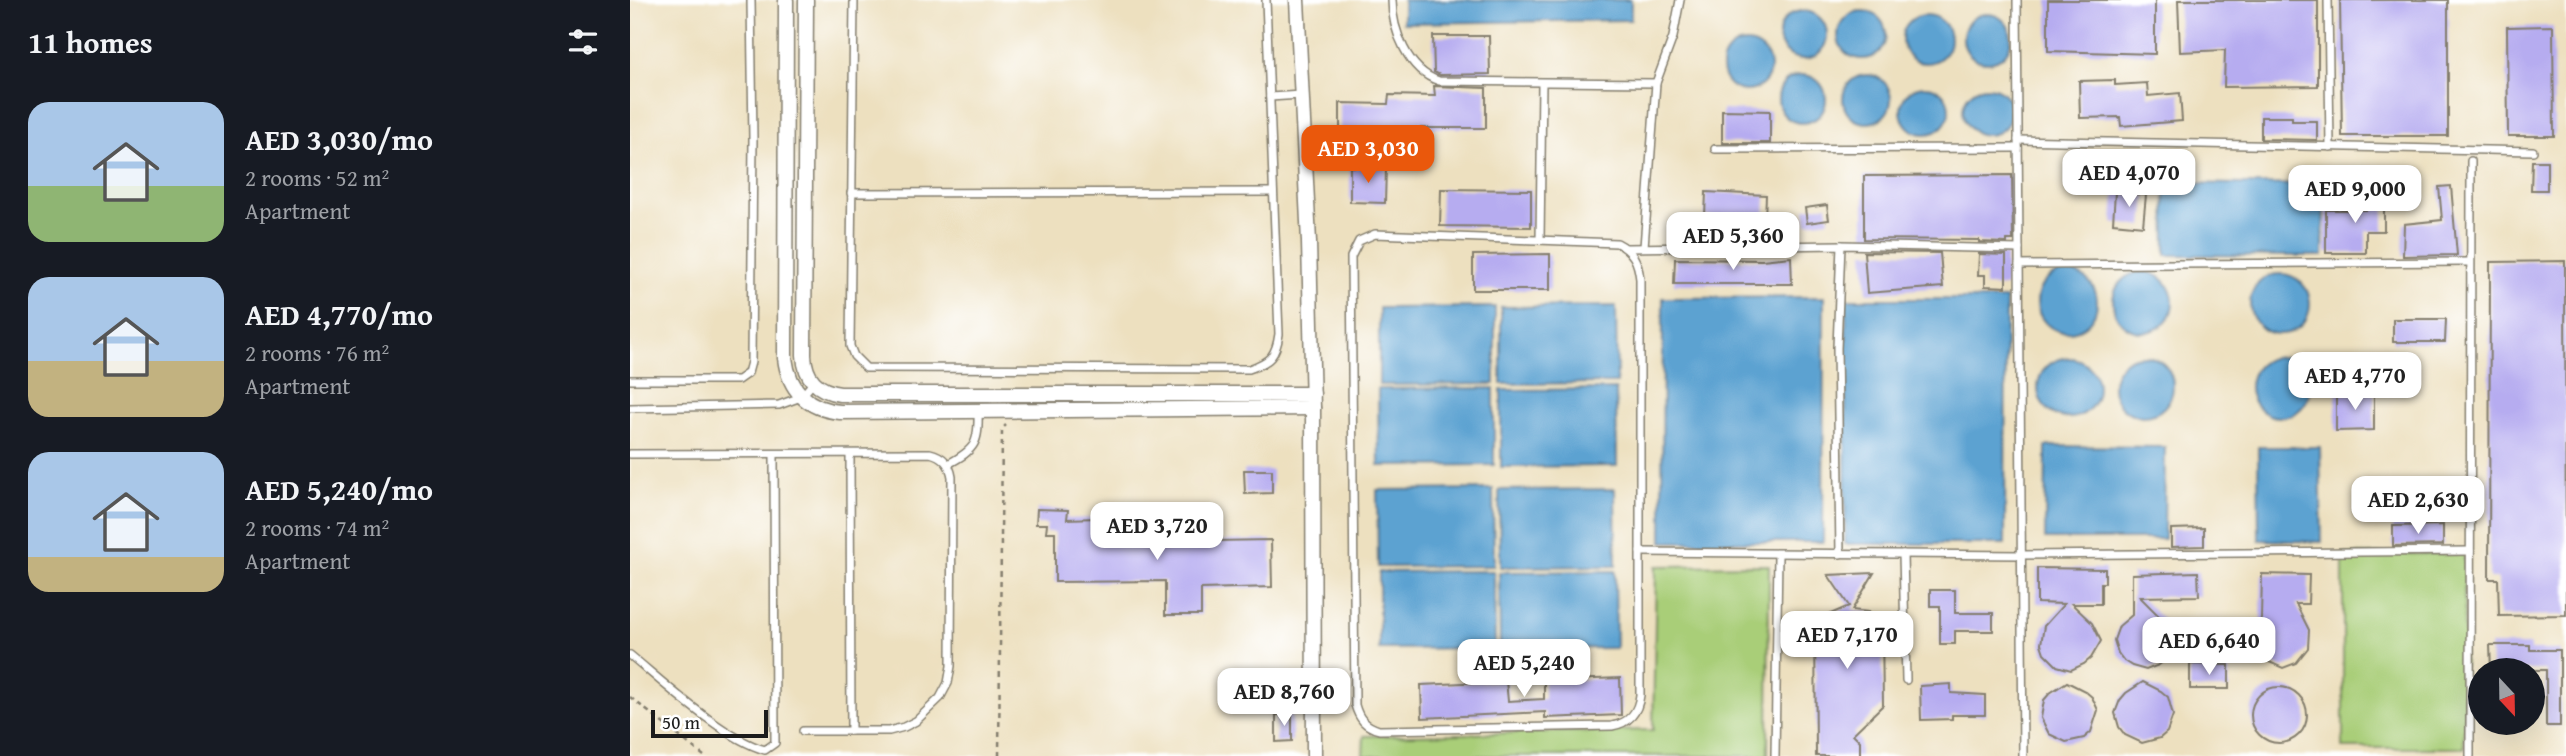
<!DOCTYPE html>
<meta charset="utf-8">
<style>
body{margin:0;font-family:"Gentium Book Plus",serif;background:#242831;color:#f1f3f6;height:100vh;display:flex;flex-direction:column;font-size:26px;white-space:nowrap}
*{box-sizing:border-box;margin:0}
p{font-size:23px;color:#9ea1a6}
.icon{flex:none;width:38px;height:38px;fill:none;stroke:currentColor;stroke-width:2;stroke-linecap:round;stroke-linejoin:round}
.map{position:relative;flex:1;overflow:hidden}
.sheet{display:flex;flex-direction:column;background:#171b24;width:630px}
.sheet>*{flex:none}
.needle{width:46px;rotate:158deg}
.buttons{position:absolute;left:1838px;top:658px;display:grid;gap:14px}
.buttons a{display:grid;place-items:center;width:77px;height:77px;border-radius:50%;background:#171b24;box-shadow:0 7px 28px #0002;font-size:35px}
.scale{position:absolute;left:21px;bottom:18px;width:117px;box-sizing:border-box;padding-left:7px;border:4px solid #1c1c1c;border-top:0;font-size:19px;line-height:24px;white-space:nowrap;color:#1c1c1c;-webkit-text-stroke:5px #fff;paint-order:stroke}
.price{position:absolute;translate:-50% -60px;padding:0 16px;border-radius:14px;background:#fff;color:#222;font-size:23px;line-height:46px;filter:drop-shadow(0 2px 4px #0008)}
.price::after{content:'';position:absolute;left:50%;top:42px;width:21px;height:16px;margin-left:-10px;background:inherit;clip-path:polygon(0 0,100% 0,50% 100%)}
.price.active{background:#ea580c;color:#fff}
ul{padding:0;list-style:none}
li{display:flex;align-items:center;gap:21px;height:175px;padding:0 28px}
li span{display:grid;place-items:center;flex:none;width:196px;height:140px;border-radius:21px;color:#555}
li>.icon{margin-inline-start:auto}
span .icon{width:84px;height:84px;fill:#fffc;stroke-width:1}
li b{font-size:30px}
h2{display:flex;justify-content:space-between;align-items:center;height:84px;padding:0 28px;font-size:30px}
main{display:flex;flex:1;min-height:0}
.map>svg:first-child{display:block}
.green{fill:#a9ce78;stroke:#62754a;stroke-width:2}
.water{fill:#5ca2d1;stroke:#3c5f76;stroke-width:2}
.building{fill:#b6acf0}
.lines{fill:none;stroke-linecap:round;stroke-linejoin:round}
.service-casing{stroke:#847e6e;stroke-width:10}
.minor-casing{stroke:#847e6e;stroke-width:17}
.path{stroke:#847e6e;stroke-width:2.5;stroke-dasharray:5 5;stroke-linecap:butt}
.service{stroke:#fff;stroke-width:7}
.minor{stroke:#fff;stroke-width:14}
</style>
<main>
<section class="sheet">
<h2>11 homes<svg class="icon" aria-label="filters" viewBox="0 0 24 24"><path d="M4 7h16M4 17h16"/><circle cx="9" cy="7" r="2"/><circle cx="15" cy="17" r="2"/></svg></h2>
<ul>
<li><span style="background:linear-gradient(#a9c7e8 60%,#8fb573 0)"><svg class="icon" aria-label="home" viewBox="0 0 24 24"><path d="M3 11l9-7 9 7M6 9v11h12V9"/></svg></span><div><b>AED 3,030/mo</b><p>2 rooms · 52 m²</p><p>Apartment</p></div></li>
<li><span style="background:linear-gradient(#a9c7e8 60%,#c2b280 0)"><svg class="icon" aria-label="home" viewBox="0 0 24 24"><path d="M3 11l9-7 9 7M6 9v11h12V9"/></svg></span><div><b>AED 4,770/mo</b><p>2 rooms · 76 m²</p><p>Apartment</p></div></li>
<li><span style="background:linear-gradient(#a9c7e8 75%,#c2b280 0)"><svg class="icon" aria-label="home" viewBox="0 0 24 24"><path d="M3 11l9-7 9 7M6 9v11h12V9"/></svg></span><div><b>AED 5,240/mo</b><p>2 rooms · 74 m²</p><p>Apartment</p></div></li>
</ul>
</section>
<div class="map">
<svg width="1936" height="756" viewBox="0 0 1936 756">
<rect width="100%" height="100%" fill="#fff"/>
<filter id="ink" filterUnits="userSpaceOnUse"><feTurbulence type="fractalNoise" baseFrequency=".0143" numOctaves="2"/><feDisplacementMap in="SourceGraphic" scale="14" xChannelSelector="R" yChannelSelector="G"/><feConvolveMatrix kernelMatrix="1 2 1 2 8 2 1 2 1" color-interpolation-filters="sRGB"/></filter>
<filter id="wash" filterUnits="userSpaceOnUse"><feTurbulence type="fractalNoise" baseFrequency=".00686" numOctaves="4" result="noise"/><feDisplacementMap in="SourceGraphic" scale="28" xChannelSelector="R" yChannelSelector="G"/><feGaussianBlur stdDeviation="1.57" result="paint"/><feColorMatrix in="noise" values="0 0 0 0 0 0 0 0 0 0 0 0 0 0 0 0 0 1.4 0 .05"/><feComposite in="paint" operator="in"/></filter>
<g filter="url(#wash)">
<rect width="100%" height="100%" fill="#ede0bf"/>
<!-- green -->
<g class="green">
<rect x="1713" y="554" width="121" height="194"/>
<polygon points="1139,565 1138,756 733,756 734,736 1023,730 1026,566"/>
</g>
<!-- water -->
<g class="water">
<polygon points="773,0 1001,0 1001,20 773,23"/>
<circle cx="1232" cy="35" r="24"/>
<circle cx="1173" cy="35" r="24"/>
<circle cx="1357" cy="38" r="24"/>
<circle cx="1296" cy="39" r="24"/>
<circle cx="1116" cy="67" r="24"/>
<circle cx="1237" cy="99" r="24"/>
<circle cx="1172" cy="99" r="24"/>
<circle cx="1295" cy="110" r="24"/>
<circle cx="1357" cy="111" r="24"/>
<polygon points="1535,183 1694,185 1693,256 1536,255"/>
<circle cx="1513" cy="302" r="30"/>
<circle cx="1437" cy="302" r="30"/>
<circle cx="1650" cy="304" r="30"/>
<polygon points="1194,297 1193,542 1032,542 1033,298"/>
<polygon points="1216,299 1376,299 1375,544 1215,544"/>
<polygon points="986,306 987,383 871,384 871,307"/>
<polygon points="865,307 865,384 749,385 749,308"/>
<circle cx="1513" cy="386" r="30"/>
<circle cx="1650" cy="387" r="30"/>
<circle cx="1438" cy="388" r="30"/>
<polygon points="864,388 864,465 749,466 748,389"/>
<polygon points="986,389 987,466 871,467 871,390"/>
<polygon points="1416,446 1535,447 1534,539 1415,539"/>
<polygon points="1628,447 1690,447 1692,542 1629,540"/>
<polygon points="863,489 864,566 748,567 747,490"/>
<polygon points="985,489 986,566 870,567 869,490"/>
<polygon points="864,571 865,648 749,649 749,572"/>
<polygon points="985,571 986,648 870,649 869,572"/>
</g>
<g id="blocks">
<!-- building -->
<g class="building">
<polygon points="1418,0 1525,0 1525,54 1418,51"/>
<polygon points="1548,0 1688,0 1688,86 1594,87 1595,50 1550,52"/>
<polygon points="1710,0 1818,0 1818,136 1712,136"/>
<polygon points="1923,26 1924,136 1878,136 1877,27"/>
<polygon points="803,36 859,36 860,74 810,75 804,72"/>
<polygon points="1485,80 1485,85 1517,83 1518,96 1550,93 1552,121 1491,126 1490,117 1450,118 1449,81"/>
<polygon points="804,86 856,88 856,128 760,128 760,134 710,134 710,103 758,104 759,95 805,96"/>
<polygon points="1092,110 1140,111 1140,143 1092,143"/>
<polygon points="1631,117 1662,117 1662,121 1687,121 1687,140 1631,139"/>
<polygon points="1902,161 1917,161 1917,190 1901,190"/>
<polygon points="720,167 756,167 755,203 720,202"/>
<polygon points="1382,175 1383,240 1377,240 1377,243 1349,242 1349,240 1234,239 1234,176"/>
<polygon points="1821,186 1827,255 1773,256 1774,224 1812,220 1809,187"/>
<polygon points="1737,188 1754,188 1754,231 1736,231 1736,253 1696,253 1696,210 1736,210"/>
<polygon points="811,189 901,190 901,227 810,226"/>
<polygon points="1076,192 1136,195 1135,219 1075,216"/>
<polygon points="1485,192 1516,195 1513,226 1483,223"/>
<polygon points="1197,205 1199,220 1177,223 1175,208"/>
<polygon points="1234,252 1310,253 1313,287 1237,293"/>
<polygon points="920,254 920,290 843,290 843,255"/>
<polygon points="1349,254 1376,255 1376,287 1355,286 1355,275 1348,275"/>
<polygon points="1161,257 1162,284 1044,284 1045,259 1132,260"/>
<polygon points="1935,261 1936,615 1869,616 1868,579 1859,579 1860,262"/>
<polygon points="1763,319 1816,319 1815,342 1763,342"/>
<polygon points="1744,393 1744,430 1706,431 1706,394"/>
<polygon points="614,470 642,470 642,493 615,494"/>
<polygon points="407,509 438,510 437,519 467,518 468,543 641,540 642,587 571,589 571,615 535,615 535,581 425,582 425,532 416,532 417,524 406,524"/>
<polygon points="1813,525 1813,545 1763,546 1763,526"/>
<polygon points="1574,528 1574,546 1541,547 1541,529"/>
<polygon points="1407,568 1475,569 1475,583 1471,583 1471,604 1442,604 1462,623 1471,641 1461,658 1454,664 1441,670 1427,666 1414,653 1411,644 1414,626 1434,604 1407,603"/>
<polygon points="1568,572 1569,596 1510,597 1537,624 1541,632 1541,650 1536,659 1529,665 1516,670 1502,666 1494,661 1488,653 1484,640 1489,626 1502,615 1502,574"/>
<polygon points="1244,573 1222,610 1238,612 1252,625 1253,705 1223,734 1230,741 1230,756 1186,756 1185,620 1193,620 1198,615 1219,606 1198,575"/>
<polygon points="1632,574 1679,575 1678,604 1666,604 1679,630 1678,648 1666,663 1653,668 1632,659 1623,642 1623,633 1631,619"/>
<polygon points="1300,590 1325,590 1325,613 1363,613 1363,631 1325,631 1325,644 1310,644 1310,606 1300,606"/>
<polygon points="1860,645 1900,645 1900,650 1930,650 1930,726 1916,726 1916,670 1861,670"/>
<polygon points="1560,664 1599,665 1599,689 1560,689"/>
<polygon points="990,678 991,715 915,718 915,712 792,718 791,685 876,681 878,701 914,699 914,681"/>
<polygon points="1437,682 1455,691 1462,697 1468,710 1461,732 1454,738 1436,742 1419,734 1411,718 1414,700 1420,693"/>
<polygon points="1513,682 1531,691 1538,697 1543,715 1537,732 1530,738 1512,743 1495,735 1489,727 1485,713 1490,700 1496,693"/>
<polygon points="1321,684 1321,693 1355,695 1355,715 1322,715 1322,719 1291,720 1290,686"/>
<circle cx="1649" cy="715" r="28"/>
<polygon points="646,715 662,715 662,741 646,742"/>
</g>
</g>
</g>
<g filter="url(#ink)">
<use href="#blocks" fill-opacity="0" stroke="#847e6e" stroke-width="2"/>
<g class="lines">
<!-- service casing -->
<g class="service-casing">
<g id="service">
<path d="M224,0L220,346L224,356L236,368L619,369C640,362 646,356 649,334L636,0"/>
<path d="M762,0C762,30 778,71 809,81L1026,83"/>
<polyline points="1387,0 1393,756"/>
<polyline points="1698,0 1700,147"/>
<polyline points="640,97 671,95"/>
<polyline points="1388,140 1903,151"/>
<polyline points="1085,149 1388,148"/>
<polyline points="221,193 643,192"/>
<path d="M745,234L987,243C1003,251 1008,261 1010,279V695C1008,713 999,723 982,726L749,730C735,726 729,719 725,705L721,257L729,241Z"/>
<polyline points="910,240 912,83"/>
<polyline points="1014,247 1026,83 1043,37 1050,0"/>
<polyline points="997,248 1211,245 1389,249"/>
<polyline points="1389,265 1839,262"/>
<polyline points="0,380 108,380 118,373 121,362 123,139 121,0"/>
<polyline points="0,408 149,405 171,397 183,383"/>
<path d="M0,454L300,453C313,456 320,464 322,477L321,666L318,683L310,698L286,721L274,727L259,731H173"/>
<polyline points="220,455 221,731"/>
<path d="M318,464C346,449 349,443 348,411"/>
<polyline points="1010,552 1392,555 1840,551"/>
<polyline points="1210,554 1207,348 1211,245"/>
<polyline points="1273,554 1276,680"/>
<path d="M0,655C33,682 94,739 135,750L145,743L144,454"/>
<polyline points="1145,756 1148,555"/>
<polyline points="1840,756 1841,161"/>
</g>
</g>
<!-- minor casing -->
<g class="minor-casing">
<g id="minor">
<path d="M156,0L155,358C159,390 177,409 210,412L683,408"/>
<path d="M176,0L174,355C175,378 187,391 210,394H683"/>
<polyline points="667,0 679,242 683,408 684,756"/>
</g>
</g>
<!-- path -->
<g class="path">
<polyline points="0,697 74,756"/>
<polyline points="369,756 372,429 376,425"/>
</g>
<!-- service -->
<use href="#service" class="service"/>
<!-- minor -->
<use href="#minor" class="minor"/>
</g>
</g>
</svg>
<div class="buttons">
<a><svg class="needle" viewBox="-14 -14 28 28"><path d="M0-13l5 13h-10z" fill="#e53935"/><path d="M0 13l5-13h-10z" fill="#9ea1a6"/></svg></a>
</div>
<div class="scale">50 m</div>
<b class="price active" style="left:738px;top:185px">AED 3,030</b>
<b class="price" style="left:1499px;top:209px">AED 4,070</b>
<b class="price" style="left:1725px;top:225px">AED 9,000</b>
<b class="price" style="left:1103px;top:272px">AED 5,360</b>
<b class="price" style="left:1725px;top:412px">AED 4,770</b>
<b class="price" style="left:1788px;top:536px">AED 2,630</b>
<b class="price" style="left:527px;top:562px">AED 3,720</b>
<b class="price" style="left:1217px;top:671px">AED 7,170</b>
<b class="price" style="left:1579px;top:677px">AED 6,640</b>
<b class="price" style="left:894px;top:699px">AED 5,240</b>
<b class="price" style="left:654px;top:728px">AED 8,760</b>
</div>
</main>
